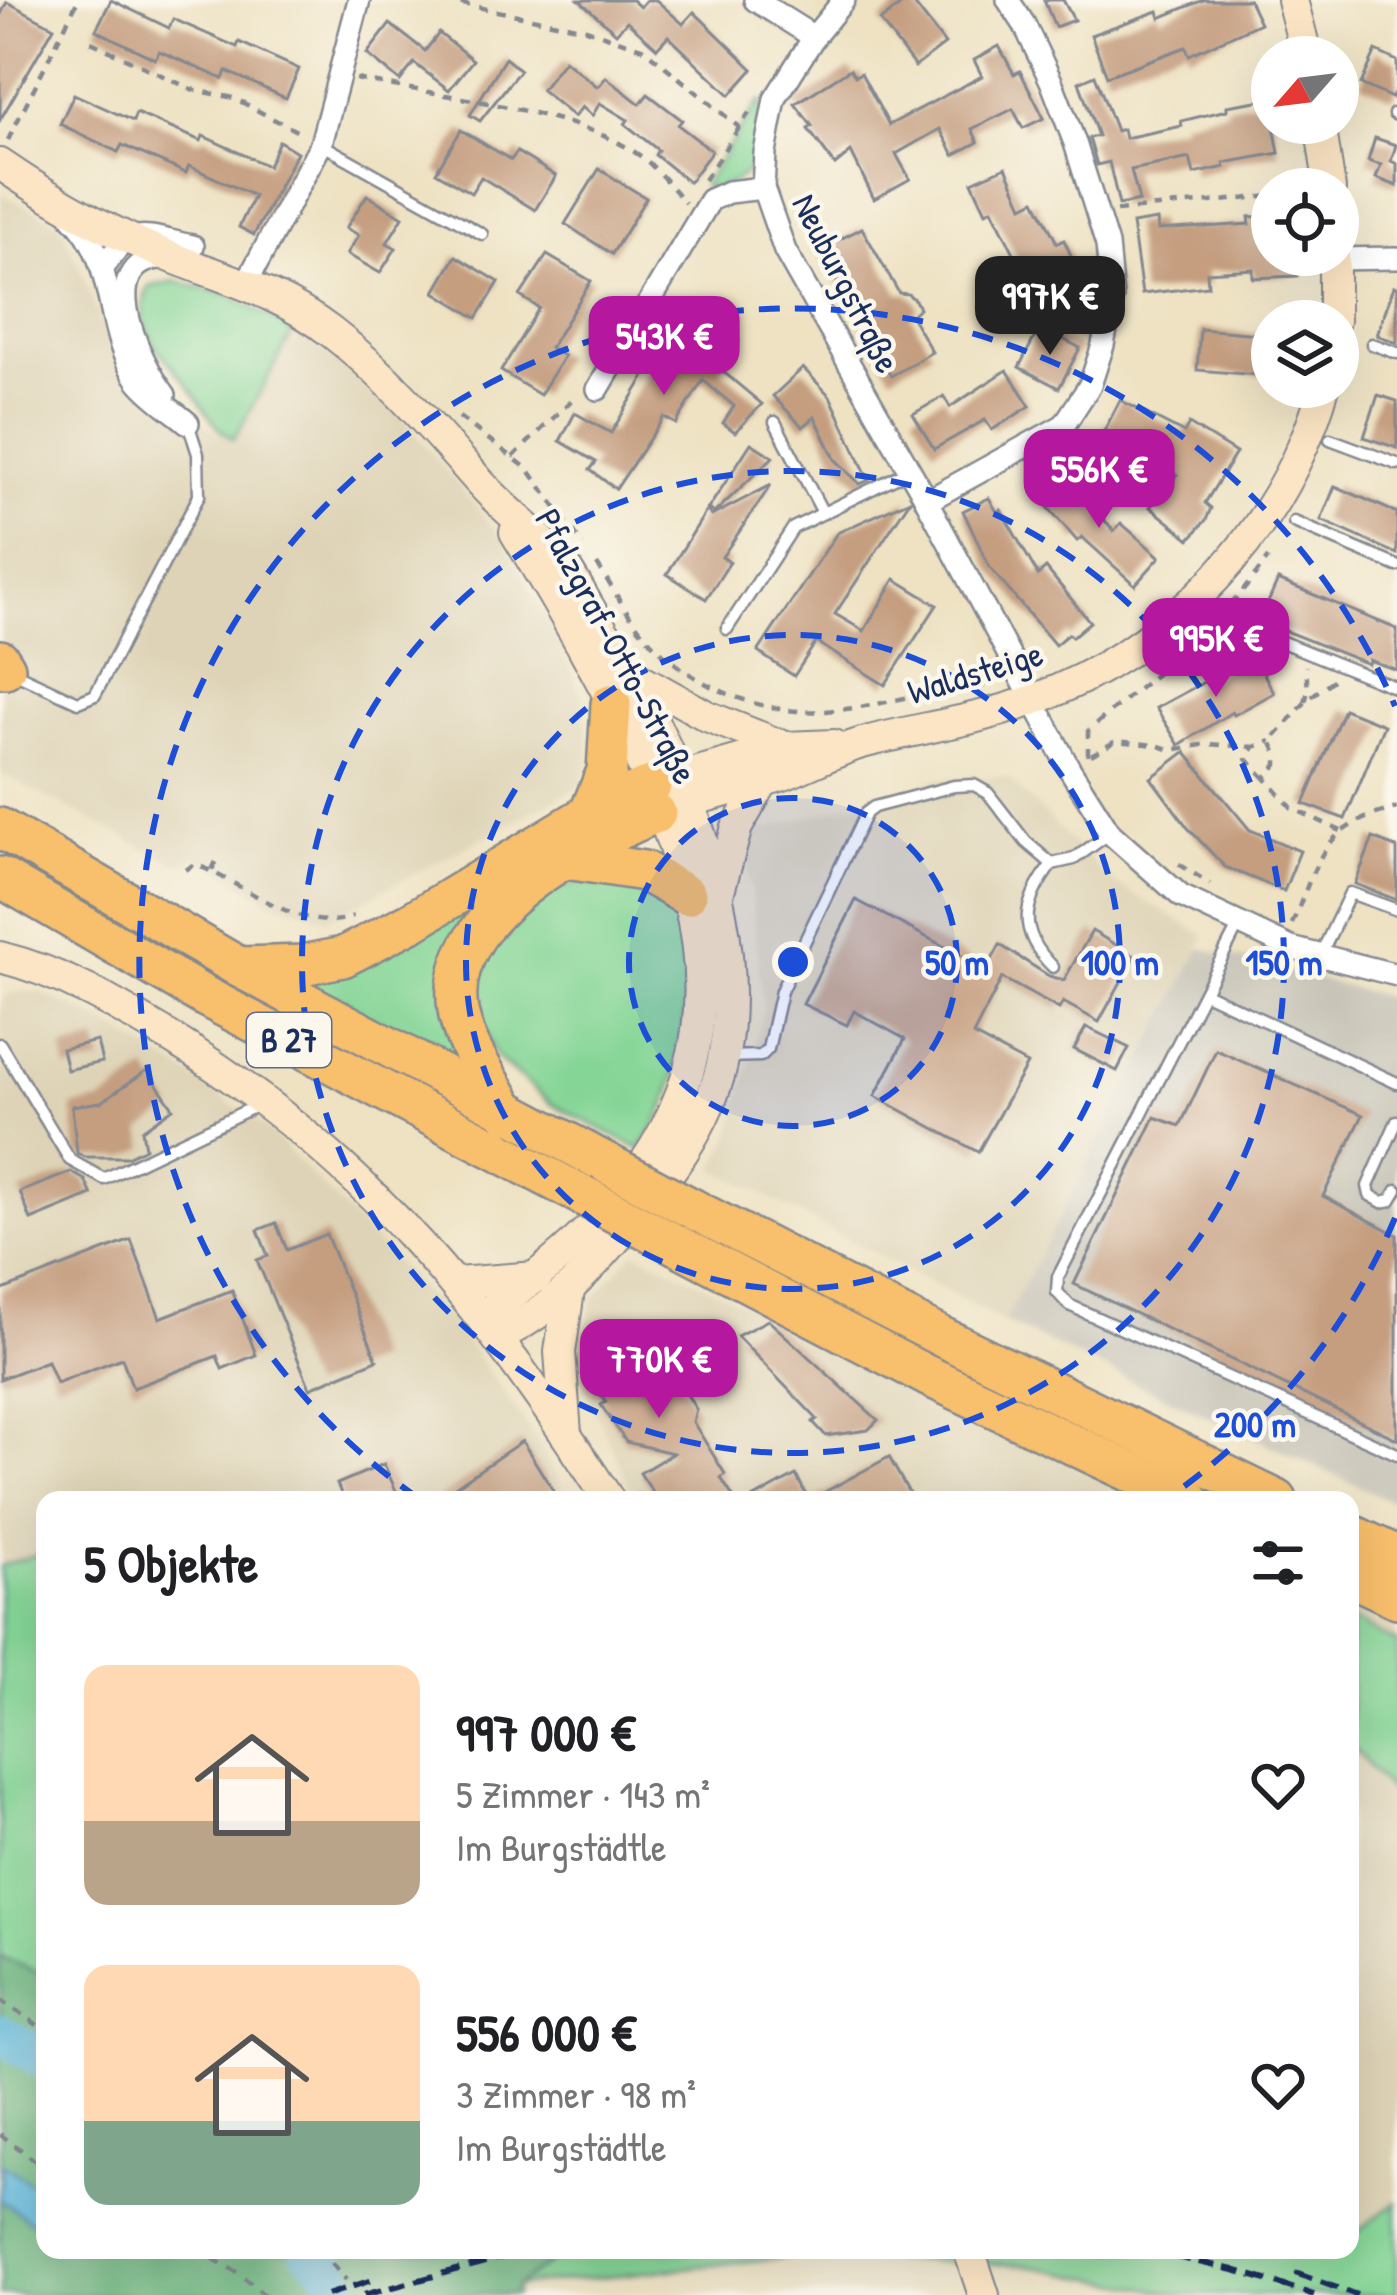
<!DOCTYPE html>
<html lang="de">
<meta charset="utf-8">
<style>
body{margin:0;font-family:"Patrick Hand",sans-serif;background:#f6f6f6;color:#202124;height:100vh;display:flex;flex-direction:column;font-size:45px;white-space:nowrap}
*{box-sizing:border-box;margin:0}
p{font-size:39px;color:#757577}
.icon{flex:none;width:66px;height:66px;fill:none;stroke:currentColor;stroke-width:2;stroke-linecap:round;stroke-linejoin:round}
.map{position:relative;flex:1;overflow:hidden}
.sheet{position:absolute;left:36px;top:1491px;width:1323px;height:768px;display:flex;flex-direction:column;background:#fff;border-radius:24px;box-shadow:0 12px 48px #0002}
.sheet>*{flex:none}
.needle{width:78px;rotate:242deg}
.controls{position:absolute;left:1251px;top:36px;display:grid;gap:24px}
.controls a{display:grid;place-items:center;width:108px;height:108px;border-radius:50%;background:#fff;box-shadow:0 12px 48px #0002;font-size:60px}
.price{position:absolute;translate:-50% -102px;padding:0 27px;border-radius:24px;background:#b5179e;color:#fff;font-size:39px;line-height:78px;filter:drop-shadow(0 3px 6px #0008)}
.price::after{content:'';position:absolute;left:50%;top:72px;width:36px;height:27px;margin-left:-18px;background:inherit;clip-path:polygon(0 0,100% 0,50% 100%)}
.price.active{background:#222;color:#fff}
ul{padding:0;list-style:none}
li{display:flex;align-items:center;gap:36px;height:300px;padding:0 48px}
li span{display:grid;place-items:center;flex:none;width:336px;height:240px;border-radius:24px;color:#555}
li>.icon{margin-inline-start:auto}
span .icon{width:144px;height:144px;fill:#fffc;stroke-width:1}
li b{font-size:51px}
h2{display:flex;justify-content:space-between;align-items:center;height:144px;padding:0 48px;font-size:51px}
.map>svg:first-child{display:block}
.built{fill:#ded3b6}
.industrial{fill:#c8c4b8}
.green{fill:#85d596;stroke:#50827a;stroke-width:3}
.forest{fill:#6cb67f;stroke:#44726e;stroke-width:3}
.water{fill:#5fb8dc;stroke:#3d749d;stroke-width:3}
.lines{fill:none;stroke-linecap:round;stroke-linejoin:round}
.river{stroke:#5fb8dc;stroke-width:39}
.building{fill:#c59e80}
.lane-casing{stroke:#848890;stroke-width:15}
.street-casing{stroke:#848890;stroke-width:26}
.secondary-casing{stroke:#848890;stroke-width:34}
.highway-casing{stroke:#848890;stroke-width:44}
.path{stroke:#848890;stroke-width:4.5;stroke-dasharray:9 9;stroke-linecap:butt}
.lane{stroke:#fff;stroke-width:10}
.street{stroke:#fff;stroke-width:21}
.secondary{stroke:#fce5c4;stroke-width:30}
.highway{stroke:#f8bf6c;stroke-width:39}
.rail{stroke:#1b2f5e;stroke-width:6;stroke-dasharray:18 9;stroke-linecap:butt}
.highway-bridge-casing{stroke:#848890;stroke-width:44;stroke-linecap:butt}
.highway-bridge{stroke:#f8bf6c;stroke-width:39}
.ring{fill:none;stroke:#1d4ed8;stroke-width:6;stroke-dasharray:21 15}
.labels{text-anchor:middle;stroke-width:9;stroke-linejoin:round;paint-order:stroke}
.shield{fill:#fbf7ec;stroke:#5e6b89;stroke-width:3}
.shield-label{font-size:33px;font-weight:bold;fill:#1b2f5e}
.street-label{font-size:36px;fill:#1b2f5e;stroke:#fbf7ec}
.centre{fill:#1d4ed8;stroke:#fbf7ec;stroke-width:6}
.ring-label{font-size:36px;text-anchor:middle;font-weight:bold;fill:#1d4ed8;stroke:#fbf7ec;stroke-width:9;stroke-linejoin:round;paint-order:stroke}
</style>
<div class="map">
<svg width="1397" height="2295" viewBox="0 0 1397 2295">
<rect width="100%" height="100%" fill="#fbf7ec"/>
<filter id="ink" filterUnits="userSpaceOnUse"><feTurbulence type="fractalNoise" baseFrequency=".00833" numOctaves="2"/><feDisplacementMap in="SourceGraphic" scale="24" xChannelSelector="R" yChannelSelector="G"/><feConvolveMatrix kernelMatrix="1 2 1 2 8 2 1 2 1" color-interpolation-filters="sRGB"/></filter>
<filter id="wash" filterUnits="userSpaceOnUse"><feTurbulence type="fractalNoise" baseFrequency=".004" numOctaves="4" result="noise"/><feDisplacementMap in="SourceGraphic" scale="48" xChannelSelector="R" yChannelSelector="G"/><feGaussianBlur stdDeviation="2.7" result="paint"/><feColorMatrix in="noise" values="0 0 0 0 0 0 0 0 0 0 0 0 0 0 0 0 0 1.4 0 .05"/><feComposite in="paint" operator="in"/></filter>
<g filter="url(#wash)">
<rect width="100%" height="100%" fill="#eee2c3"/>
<!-- built -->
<g class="built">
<polygon points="0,193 60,223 122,371 235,444 297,330 395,409 501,537 553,628 583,700 590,756 581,786 328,919 270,900 195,856 180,866 0,773"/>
<polygon points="1007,777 1111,881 1205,936 1004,1322 715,1169 732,1133 763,1011 745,835 939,779"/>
<polygon points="40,992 109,1025 190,1075 268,1130 455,1325 531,1431 569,1500 45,1500 45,1552 0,1566 0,1002 9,993"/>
<polygon points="634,1252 644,1256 1150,1500 636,1500 585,1388 578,1355 593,1299"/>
<polygon points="1350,1597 1397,1619 1397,1643 1350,1619"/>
<polygon points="1350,1744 1397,1799 1397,2202 1350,2236"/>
</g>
<!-- industrial -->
<polygon class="industrial" points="1200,948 1397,1000 1397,1504 1004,1322"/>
<!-- green -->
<g class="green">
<path d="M759,102H763C749,157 769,172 710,191L703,185Z"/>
<path d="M176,281L228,295L294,330L234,440C212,426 206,409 190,388C168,357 128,331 149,287Z"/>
<polygon points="559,842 471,920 470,1073 284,974"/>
<path d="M618,874C631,880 649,885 660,893C705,926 683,1065 664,1109C658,1123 648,1136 640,1149L552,1104L496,1057L472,998L479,954L509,918L561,887Z"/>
<polygon points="45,1552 45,1975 0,1957 0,1566"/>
<polygon points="1350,1619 1397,1643 1397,1799 1350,1744"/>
<polygon points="1397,2202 1397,2295 1184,2295 1024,2265 797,2256 515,2286 568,2250 1350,2250 1350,2236"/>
</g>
<!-- forest -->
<polygon class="forest" points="0,1957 45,1975 45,2250 568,2250 516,2286 515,2295 0,2295"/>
<!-- water -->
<polygon class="water" points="2,2164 45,2193 45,2231 0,2200"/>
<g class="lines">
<!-- river -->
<g class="river">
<polyline points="0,2034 45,2060"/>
<polyline points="310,2250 327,2265 344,2295"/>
</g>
</g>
<g id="blocks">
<!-- building -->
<g class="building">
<polygon points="111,0 169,28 173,19 237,47 239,42 299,69 286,98 226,71 223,79 159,51 155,59 96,30"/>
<polygon points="579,0 632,0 640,7 646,0 656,0 683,24 694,12 753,69 730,95 668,36 657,48 627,21 616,33"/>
<polygon points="907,0 911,0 945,44 915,67 880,21"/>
<polygon points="1044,0 1063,0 1074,20 1055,27"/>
<polygon points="1203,0 1249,0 1260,23 1189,55 1186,47 1107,76 1091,35 1158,11 1160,18"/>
<polygon points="7,2 54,27 0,120 0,16"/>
<polygon points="390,24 425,51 439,33 473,60 449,90 414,63 400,81 367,54"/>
<polygon points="999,46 1014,74 1020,71 1044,118 1023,128 1013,109 972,129 978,142 954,155 940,129 896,154 910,179 874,199 851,152 835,165 808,129 812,126 795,104 850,69 855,76 861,73 889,125 982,76 974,60"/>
<polygon points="1376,51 1397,61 1397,88 1392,98 1361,84"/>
<polygon points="505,58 520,70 480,121 470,115"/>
<polygon points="564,60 598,87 606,77 640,104 648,94 682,120 678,125 712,151 689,182 655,155 658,150 625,124 628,120 600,103 592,116 582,107 574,117 541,90"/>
<polygon points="1095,75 1116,131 1123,129 1125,138 1182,126 1181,121 1227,110 1227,106 1269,99 1279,153 1224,163 1225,167 1194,174 1190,158 1131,170 1139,201 1119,205 1109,162 1097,165 1089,138 1098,136 1079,82"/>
<polygon points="74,94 133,121 136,113 201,141 203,136 268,166 279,141 297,152 254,235 239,227 254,196 189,166 186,173 122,145 118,152 60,124"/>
<polygon points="461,130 511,160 517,152 556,176 535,210 481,177 471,193 436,172"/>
<polygon points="1375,138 1396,145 1391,161 1397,164 1397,186 1376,178 1381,165 1368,161"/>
<polygon points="1006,167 1023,206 1035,200 1057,243 1064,240 1070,253 1079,303 1060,314 1032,303 1016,257 992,209 986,212 972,182"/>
<polygon points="599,169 646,198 612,254 565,224"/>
<polygon points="367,195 403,217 387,243 396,248 380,273 347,254 359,235 346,228"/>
<polygon points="1272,216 1272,255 1296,255 1297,276 1253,278 1253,269 1207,272 1208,286 1142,294 1132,224 1157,220 1158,230 1250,224 1249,217"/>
<polygon points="862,228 899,293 908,294 915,300 919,308 911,316 932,352 891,376 819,250"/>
<polygon points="547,255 591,281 550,348 564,356 540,395 501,371 539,308 520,296"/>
<polygon points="456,256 499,282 477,318 435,292"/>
<polygon points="1394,286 1397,287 1397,343 1377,335"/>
<polygon points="685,309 739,341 721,370 762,404 735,432 723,423 734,406 703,380 676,424 664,417 616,489 590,470 596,462 560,441 575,413 611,433"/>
<polygon points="1040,327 1080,348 1059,388 1019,367"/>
<polygon points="1200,329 1272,335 1268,376 1197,370"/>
<polygon points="803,368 830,396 869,480 860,484 835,459 815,417 803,427 773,396"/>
<polygon points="1007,370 1030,406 992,430 985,420 934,449 913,414 944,396 950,407"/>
<polygon points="1378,395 1397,401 1397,448 1364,437"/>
<polygon points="1120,400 1184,433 1189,424 1236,453 1205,503 1211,508 1206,520 1190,539 1150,507 1177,475 1102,435"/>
<polygon points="751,443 773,457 714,513 708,509"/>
<polygon points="1063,473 1114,531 1121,523 1160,557 1135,585 1082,537 1077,541 1047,506 1052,502 1043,491"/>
<polygon points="771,485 722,557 730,562 706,599 667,574 707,510 711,516"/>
<polygon points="1335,486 1397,513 1397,554 1321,520"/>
<polygon points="989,498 997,512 1001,510 1038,575 1046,568 1090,622 1072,637 1068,634 1055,645 990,568 963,511"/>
<polygon points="910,500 835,614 864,631 895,579 937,605 885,685 816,642 794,676 758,652 837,533"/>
<polygon points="1278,580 1397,629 1397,670 1369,660 1368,664 1260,621"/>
<polygon points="1254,655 1274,693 1234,715 1232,712 1179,745 1156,708"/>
<polygon points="1344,709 1384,725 1345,819 1304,804"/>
<polygon points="1185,752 1250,830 1300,851 1284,891 1225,867 1188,828 1151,778"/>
<polygon points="1373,838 1397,848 1397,900 1355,884"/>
<polygon points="856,900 987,969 1000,945 1049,976 1064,980 1092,931 1135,956 1099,1022 1063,1002 1059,1009 1002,978 973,1035 1027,1064 978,1152 875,1096 905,1039 854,1011 847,1025 803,1004"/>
<polygon points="1086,1027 1129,1048 1117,1071 1074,1049"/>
<polygon points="97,1041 102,1062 67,1070 62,1049"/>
<polygon points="1216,1050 1363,1115 1323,1196 1397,1235 1397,1439 1074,1284 1155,1117 1180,1126"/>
<polygon points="147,1070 173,1108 142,1130 145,1148 127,1157 85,1157 77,1153 72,1106 101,1102"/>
<polygon points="71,1172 85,1180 92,1195 31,1220 20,1192"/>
<polygon points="276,1223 287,1250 326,1234 377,1360 310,1388 257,1260 268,1256 258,1230"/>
<polygon points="131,1240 160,1318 232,1290 256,1355 222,1369 217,1356 133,1388 122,1358 56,1383 47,1361 0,1379 0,1291"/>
<polygon points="768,1320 878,1420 868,1430 826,1436 813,1422 817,1419 737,1336"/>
<polygon points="639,1333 655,1338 675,1368 673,1372 696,1409 693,1422 725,1474 721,1478 735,1500 658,1500 640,1473 673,1453 626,1442 601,1405 606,1402 590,1379 594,1365"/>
<polygon points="522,1441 559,1500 436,1500"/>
<polygon points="889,1457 913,1500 810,1500"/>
<polygon points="384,1464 400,1500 344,1500 337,1484"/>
<polygon points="796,1475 809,1500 751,1500"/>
</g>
</g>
</g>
<g filter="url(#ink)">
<use href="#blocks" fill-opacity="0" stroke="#848890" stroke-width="3"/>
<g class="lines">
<!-- lane casing -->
<g class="lane-casing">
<g id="lane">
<polyline points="1394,114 1397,115"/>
<polyline points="321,144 482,234"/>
<polyline points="1372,344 1397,353"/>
<polyline points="775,422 823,513"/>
<polyline points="1330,439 1397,464"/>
<polyline points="1294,522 1397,566"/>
<polyline points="727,629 793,528 910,470"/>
<polyline points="1267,636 1397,688"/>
<polyline points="9,670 78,702 95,695 199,496 198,454 188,423"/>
<path d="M1052,864C1023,902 1016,930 1053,967"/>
<polyline points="1238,926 1058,1277 1057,1292 1069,1305 1397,1454"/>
<polyline points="1321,954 1350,893 1397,910"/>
<polyline points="1205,993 1397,1083"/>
<polyline points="0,1044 70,1160 104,1179 260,1104"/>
<polyline points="725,1057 761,1056 768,1049 781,991 866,813 874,807 954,786 974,785 988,793 1026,842 1052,864 1074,859 1110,833"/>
<polyline points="1397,1121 1368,1186 1370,1195 1382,1202 1391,1200 1397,1190"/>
<polyline points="636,1500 642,1500"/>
</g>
</g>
<!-- street casing -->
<g class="street-casing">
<g id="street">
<polyline points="755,0 814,37"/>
<polyline points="844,0 814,37 775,99 765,153 763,188 785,251 921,490 1069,768 1110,833 1181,896 1291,948 1397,975"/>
<path d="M72,217C118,260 102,330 138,380C150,396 173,410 188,423"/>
<polyline points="1334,259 1397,258"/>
<path d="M103,269C130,221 148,238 193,246"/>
<polyline points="247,282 321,144 359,0"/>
<polyline points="598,389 710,200 728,192 763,188"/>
<path d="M165,395C138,360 89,253 172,258"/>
<polyline points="927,501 1064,425 1090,385 1103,345 1112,297 1107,245 1075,143 1051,81 1024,24 1008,0"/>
</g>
</g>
<!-- secondary casing -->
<g class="secondary-casing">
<g id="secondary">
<polyline points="1292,0 1307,57"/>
<polyline points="1320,123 1330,189"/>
<path d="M0,164C54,201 114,235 176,259C233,281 280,293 331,332C386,374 432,428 478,480C502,508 532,529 556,556C572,573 583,598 595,617C670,737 750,909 724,1054C714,1113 676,1167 638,1212C597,1263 557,1309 497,1337"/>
<polyline points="1334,321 1334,255"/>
<polyline points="630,673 707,716 785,747"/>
<polyline points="660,783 785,747 834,745"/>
<path d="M672,807C709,794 749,787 786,774C811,764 836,751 862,743C918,728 976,721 1030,701C1173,649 1282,532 1324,387"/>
<polyline points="717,898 737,827 764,780"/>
<path d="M0,957C64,973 117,1005 173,1039C371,1162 484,1307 609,1500"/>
<polyline points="456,1283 537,1277"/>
<path d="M482,1316C575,1252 668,1168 693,1053C731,886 598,670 515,532"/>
<polyline points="566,1434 560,1352 569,1291"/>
<polyline points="969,2250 984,2295"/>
</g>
</g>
<!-- highway casing -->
<g class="highway-casing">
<g id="highway">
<polyline points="0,660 5,668"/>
<polyline points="589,814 607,771 611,704"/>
<polyline points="0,828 239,967 608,1164"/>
<polyline points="566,859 644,871 686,895"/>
<polyline points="0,877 204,996 582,1195"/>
<polyline points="239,967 302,965 343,957 413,921 589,814 651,786"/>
<path d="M509,1114C492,1083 467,1051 459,1016C437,915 582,844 656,813"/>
<polyline points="693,1209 946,1339 1277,1500"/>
<polyline points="669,1241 928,1376 1190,1500"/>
<polyline points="1350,1534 1397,1556"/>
<polyline points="1350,1576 1397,1598"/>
</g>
</g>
<!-- path -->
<g class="path">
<polyline points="443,0 586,29 644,49 740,128"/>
<polyline points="91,42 191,89 234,98 300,133"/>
<path d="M356,79C434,95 589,111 648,162C661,174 673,189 685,203"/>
<polyline points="8,140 78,0"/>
<polyline points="704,180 751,110"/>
<polyline points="1116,211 1272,196"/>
<polyline points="1345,373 1350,342"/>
<polyline points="459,417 528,469 583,545"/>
<polyline points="513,457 577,395"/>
<path d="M597,564C612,587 626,613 644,634C686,684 760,716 826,711C872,708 918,694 963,684L985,686"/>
<polyline points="1223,617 1256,631"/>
<polyline points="1333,680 1309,698 1271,741 1277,754 1277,765 1265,778 1292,808 1341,831"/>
<polyline points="1305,702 1308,691 1306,666"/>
<polyline points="1091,755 1116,741 1156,745 1171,750 1207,744 1254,747"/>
<path d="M1088,756V731C1157,671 1213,636 1268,558"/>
<polyline points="1265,778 1247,759 1254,747 1271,741"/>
<polyline points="1179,864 1210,884"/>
<path d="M186,870L194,864C239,880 305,938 353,916"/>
<polyline points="212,870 218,857"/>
<path d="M1292,924C1320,858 1320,827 1397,808"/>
<polyline points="0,2000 45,2030"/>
<polyline points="0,2134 45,2168"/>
<polyline points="198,2250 240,2274 264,2295"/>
<polyline points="320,2250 346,2280"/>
</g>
<!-- lane -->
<use href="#lane" class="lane"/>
<!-- street -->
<use href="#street" class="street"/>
<!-- secondary -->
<use href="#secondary" class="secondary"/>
<!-- highway -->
<use href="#highway" class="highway"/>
<!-- rail -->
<g class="rail">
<polyline points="1146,2250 1234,2270 1314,2295"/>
<polyline points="1295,2273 1357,2295"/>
<polyline points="327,2295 378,2278"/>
<polyline points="364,2295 529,2250"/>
</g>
<!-- highway-bridge casing -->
<g class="highway-bridge-casing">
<g id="highway-bridge">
<polyline points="608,1164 693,1209"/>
<polyline points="582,1195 669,1241"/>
</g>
</g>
<!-- highway-bridge -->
<use href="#highway-bridge" class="highway-bridge"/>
</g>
</g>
<!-- distance rings -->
<circle cx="793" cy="962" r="164" fill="#1d4ed8" fill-opacity=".12"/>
<g class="ring">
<circle cx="793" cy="962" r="164"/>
<circle cx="793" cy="962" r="327"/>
<circle cx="793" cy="962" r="491"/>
<path d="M1395 1218A654 654 0 0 1 1168 1498M418 1498A654 654 0 1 1 1395 706"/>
</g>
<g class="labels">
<!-- shield labels -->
<rect class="shield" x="247" y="1013" width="84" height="54" rx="9"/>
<g class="shield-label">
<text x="289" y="1052">B 27</text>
</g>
<!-- street labels -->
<g class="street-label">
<text transform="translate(847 283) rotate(63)" y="13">Neuburgstraße</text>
<text transform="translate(617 646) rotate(62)" y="13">Pfalzgraf-Otto-Straße</text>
<text transform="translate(975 672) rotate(-17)" y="13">Waldsteige</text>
</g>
</g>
<circle cx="793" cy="962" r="18" class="centre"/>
<g class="ring-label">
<text x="957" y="975">50 m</text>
<text x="1120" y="975">100 m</text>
<text x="1284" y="975">150 m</text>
<text x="1255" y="1437">200 m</text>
</g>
</svg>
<div class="controls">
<a><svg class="needle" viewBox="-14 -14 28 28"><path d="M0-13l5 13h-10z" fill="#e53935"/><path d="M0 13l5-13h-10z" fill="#757577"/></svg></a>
<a><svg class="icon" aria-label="locate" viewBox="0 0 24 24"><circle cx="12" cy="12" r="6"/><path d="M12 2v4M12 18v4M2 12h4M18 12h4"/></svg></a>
<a><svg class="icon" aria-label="layers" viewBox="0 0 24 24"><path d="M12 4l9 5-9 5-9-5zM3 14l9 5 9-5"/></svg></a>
</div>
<b class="price active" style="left:1050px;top:358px">997K €</b>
<b class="price" style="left:664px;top:398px">543K €</b>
<b class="price" style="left:1099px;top:531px">556K €</b>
<b class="price" style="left:1216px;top:700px">995K €</b>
<b class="price" style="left:659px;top:1421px">770K €</b>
<section class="sheet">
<h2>5 Objekte<svg class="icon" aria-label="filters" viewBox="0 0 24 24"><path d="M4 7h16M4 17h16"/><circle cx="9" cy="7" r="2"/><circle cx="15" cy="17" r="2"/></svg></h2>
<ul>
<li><span style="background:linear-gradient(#ffd9b3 65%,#b9a48a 0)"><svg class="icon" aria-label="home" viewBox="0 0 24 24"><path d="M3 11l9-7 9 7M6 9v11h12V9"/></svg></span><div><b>997 000 €</b><p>5 Zimmer · 143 m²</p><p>Im Burgstädtle</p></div><svg class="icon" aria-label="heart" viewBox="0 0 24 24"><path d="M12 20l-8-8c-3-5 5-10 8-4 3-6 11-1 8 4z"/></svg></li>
<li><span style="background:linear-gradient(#ffd9b3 65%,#7fa58c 0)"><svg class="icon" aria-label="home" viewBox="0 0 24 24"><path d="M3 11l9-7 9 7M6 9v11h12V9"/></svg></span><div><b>556 000 €</b><p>3 Zimmer · 98 m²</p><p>Im Burgstädtle</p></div><svg class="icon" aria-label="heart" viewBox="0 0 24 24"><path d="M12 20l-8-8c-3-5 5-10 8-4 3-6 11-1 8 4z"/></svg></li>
</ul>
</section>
</div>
